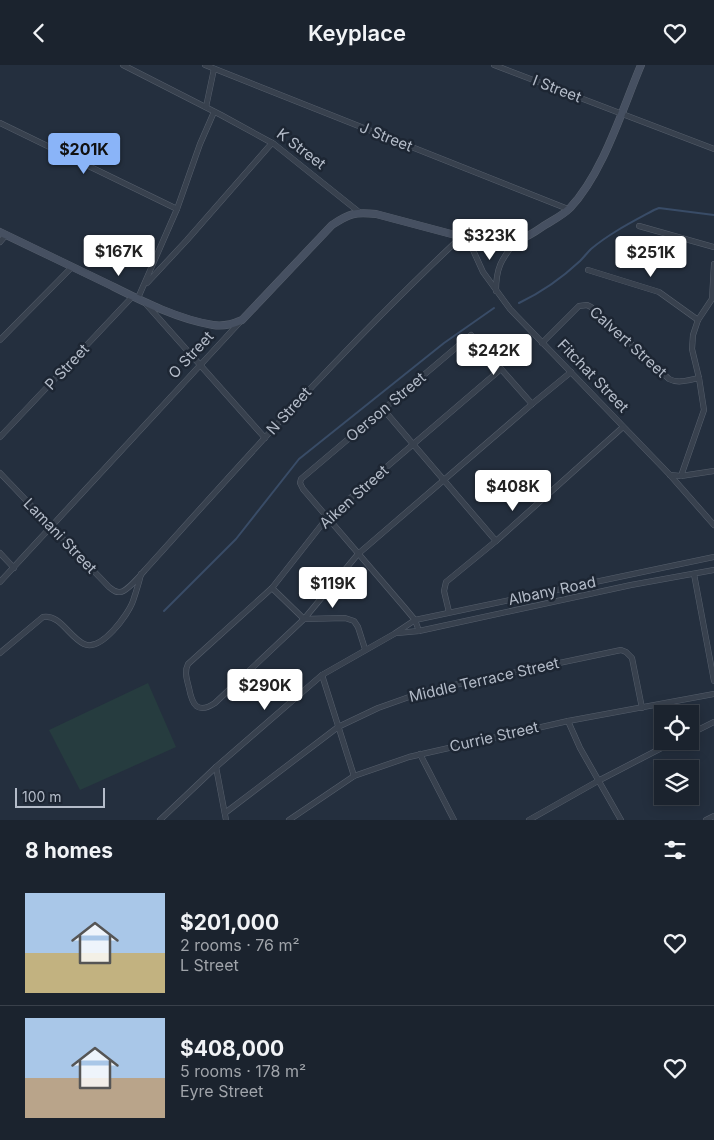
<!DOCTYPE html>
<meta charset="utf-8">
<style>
body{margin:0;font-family:Inter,sans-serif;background:#242b36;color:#f1f3f6;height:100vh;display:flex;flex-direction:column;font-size:19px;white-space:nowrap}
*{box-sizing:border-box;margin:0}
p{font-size:16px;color:#a0a4aa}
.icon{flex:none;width:28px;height:28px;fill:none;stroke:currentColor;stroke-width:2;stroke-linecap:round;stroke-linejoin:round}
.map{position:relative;height:755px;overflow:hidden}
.sheet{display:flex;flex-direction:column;background:#1b232e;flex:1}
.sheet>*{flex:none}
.controls{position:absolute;left:654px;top:640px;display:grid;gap:10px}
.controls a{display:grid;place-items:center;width:45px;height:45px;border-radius:0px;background:#1b232e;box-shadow:0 2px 12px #0003,0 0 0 1px #39404a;font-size:25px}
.scale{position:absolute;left:15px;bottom:12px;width:90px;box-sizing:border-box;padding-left:5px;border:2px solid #b4bcc9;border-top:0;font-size:14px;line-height:18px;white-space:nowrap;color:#b4bcc9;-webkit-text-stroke:4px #1d2633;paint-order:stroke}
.price{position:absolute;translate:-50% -42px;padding:0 11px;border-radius:5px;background:#fff;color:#222;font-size:16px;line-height:32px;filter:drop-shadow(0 1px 2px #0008)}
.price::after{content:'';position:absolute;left:50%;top:30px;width:15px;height:11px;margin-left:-8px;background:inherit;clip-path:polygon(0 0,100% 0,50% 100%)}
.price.selected{background:#8ab4f8;color:#111}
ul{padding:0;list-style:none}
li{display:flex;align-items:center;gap:15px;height:125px;padding:0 25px}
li+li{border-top:1px solid #39404a}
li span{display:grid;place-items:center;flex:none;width:140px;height:100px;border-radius:0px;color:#555}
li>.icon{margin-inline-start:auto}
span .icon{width:60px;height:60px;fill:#fffc;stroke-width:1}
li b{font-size:21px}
h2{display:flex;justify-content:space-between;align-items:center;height:60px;padding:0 25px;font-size:21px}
header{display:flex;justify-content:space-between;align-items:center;height:65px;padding:0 25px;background:#1b232e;font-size:22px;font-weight:600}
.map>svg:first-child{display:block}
.green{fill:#263c3f}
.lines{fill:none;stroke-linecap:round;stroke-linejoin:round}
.stream{stroke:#394c67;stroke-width:2}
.street-casing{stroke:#565f6c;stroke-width:6}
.secondary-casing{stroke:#565f6c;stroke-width:8}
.street{stroke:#38414e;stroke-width:5}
.secondary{stroke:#465061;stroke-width:7}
.labels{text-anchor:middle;stroke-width:5;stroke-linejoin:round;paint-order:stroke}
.street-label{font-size:15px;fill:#b4bcc9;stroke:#1d2633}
</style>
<header><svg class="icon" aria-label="back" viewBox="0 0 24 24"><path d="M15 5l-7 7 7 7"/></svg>Keyplace<svg class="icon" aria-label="heart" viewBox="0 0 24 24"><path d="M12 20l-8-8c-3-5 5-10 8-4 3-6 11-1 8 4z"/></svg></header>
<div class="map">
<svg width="714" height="755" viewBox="0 0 714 755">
<rect width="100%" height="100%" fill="#242f3e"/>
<!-- green -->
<polygon class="green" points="148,618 176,682 80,725 49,665"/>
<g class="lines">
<!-- stream -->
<g class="stream">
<path d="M519,238C540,228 563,212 580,196C584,192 587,188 591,184C610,168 632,157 654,145L659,143L714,150"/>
<polyline points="164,546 236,474 299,394 444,278 494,243"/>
</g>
<!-- street casing -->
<g class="street-casing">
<g id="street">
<polyline points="123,0 221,50 274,79 359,147"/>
<polyline points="205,0 568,144"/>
<polyline points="494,0 714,84"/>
<polyline points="206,42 214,4"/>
<polyline points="0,58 177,144"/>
<polyline points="639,161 714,182"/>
<polyline points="468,174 483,207 510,244 670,410 714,460"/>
<polyline points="0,177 6,170"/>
<polyline points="588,205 659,227 698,255"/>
<polyline points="147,218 187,175 272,78"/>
<path d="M496,226C496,203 501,195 515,177"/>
<polyline points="138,233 177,144 200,79 214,47"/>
<polyline points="146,239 265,373"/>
<polyline points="0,275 72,202"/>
<path d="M542,278L579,241L587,240L591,242L669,314C678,319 689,315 699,313"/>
<path d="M501,304L327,453L272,523L188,599C184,607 187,615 189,623C192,639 197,650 215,638L304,554L358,489L532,339L571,307"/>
<polyline points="383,344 496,476"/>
<polyline points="0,372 133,231"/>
<path d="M0,408L109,522C112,524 115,528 120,527C126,527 140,511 145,505C247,392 349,277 460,173"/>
<polyline points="670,410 681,411 714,406"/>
<polyline points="681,411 704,345 699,313 692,284 693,270 698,255 712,234 714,199"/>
<polyline points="0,488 14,503"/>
<polyline points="694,509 714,616"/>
<polyline points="0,517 240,257"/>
<polyline points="272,523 304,554 345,553 354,556 358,562 365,584"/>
<polyline points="449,547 444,526 446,517 496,476 623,362"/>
<polyline points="419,566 415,555 405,543 303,424 300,418 301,414 471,270 532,339"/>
<polyline points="397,568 419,566 631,520 714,505"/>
<path d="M0,588L43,552C60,549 69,572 84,579C101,587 128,550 133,536C136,527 139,518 141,509"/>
<polyline points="322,610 354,711"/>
<polyline points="568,656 580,683 621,755"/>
<polyline points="690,669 714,657"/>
<polyline points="420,689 454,755"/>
<polyline points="216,702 226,755"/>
<polyline points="225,748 338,662 378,643 426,626 621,585 626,587 632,593 642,643"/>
<polyline points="160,755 216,702 322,610 394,569 415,555 714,492"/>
<polyline points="289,755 354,711 409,692 568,656 714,629"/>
<polyline points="529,755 598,716 675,676"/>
<polyline points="706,755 714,751"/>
</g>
</g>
<!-- secondary casing -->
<g class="secondary-casing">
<path id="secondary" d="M0,167C37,185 73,202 110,220C142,236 177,254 213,260C224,262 233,259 242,255L332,160C350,148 355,147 376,149L489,179C509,181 525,174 542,162C551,156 562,151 570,143C603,108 622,45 641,0"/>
</g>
<!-- street -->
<use href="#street" class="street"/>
<!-- secondary -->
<use href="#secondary" class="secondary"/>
</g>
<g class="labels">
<!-- street labels -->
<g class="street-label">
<text transform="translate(557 24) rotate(21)" y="5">I Street</text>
<text transform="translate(386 72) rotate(22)" y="5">J Street</text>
<text transform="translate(301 84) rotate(37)" y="5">K Street</text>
<text transform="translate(628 277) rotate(42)" y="5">Calvert Street</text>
<text transform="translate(191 290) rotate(-47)" y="5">O Street</text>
<text transform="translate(67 302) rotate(-47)" y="5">P Street</text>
<text transform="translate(593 311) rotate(46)" y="5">Fitchat Street</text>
<text transform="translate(386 342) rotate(-40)" y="5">Oerson Street</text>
<text transform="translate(289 346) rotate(-48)" y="5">N Street</text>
<text transform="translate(354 432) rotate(-42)" y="5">Aiken Street</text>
<text transform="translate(60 471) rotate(46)" y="5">Lamani Street</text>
<text transform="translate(552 526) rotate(-12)" y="5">Albany Road</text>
<text transform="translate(484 615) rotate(-13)" y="5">Middle Terrace Street</text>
<text transform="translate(494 672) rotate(-13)" y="5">Currie Street</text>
</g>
</g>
</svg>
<div class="controls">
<a><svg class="icon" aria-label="locate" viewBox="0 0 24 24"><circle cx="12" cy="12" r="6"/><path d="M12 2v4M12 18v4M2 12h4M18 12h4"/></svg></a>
<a><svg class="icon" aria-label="layers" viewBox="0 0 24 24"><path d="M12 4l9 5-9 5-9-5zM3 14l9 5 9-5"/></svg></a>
</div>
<div class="scale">100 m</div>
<b class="price selected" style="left:84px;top:110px">$201K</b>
<b class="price" style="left:490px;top:196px">$323K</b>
<b class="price" style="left:119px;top:212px">$167K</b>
<b class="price" style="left:651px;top:213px">$251K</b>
<b class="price" style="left:494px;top:311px">$242K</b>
<b class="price" style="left:513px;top:447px">$408K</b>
<b class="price" style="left:333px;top:544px">$119K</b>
<b class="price" style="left:265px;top:646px">$290K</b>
</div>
<section class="sheet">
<h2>8 homes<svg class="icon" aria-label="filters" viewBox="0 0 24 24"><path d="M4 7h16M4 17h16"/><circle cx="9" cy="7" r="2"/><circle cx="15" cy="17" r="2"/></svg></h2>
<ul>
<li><span style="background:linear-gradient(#a9c7e8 60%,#c2b280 0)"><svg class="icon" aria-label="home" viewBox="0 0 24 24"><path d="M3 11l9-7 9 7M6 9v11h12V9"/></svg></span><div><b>$201,000</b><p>2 rooms · 76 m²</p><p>L Street</p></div><svg class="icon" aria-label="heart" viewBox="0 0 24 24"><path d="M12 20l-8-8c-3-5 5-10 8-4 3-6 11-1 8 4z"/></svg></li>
<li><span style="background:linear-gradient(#a9c7e8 60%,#b9a48a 0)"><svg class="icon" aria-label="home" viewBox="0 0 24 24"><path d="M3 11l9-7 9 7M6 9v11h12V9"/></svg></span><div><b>$408,000</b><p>5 rooms · 178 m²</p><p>Eyre Street</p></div><svg class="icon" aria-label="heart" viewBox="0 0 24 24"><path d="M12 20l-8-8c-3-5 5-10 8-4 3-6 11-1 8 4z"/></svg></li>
</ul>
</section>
